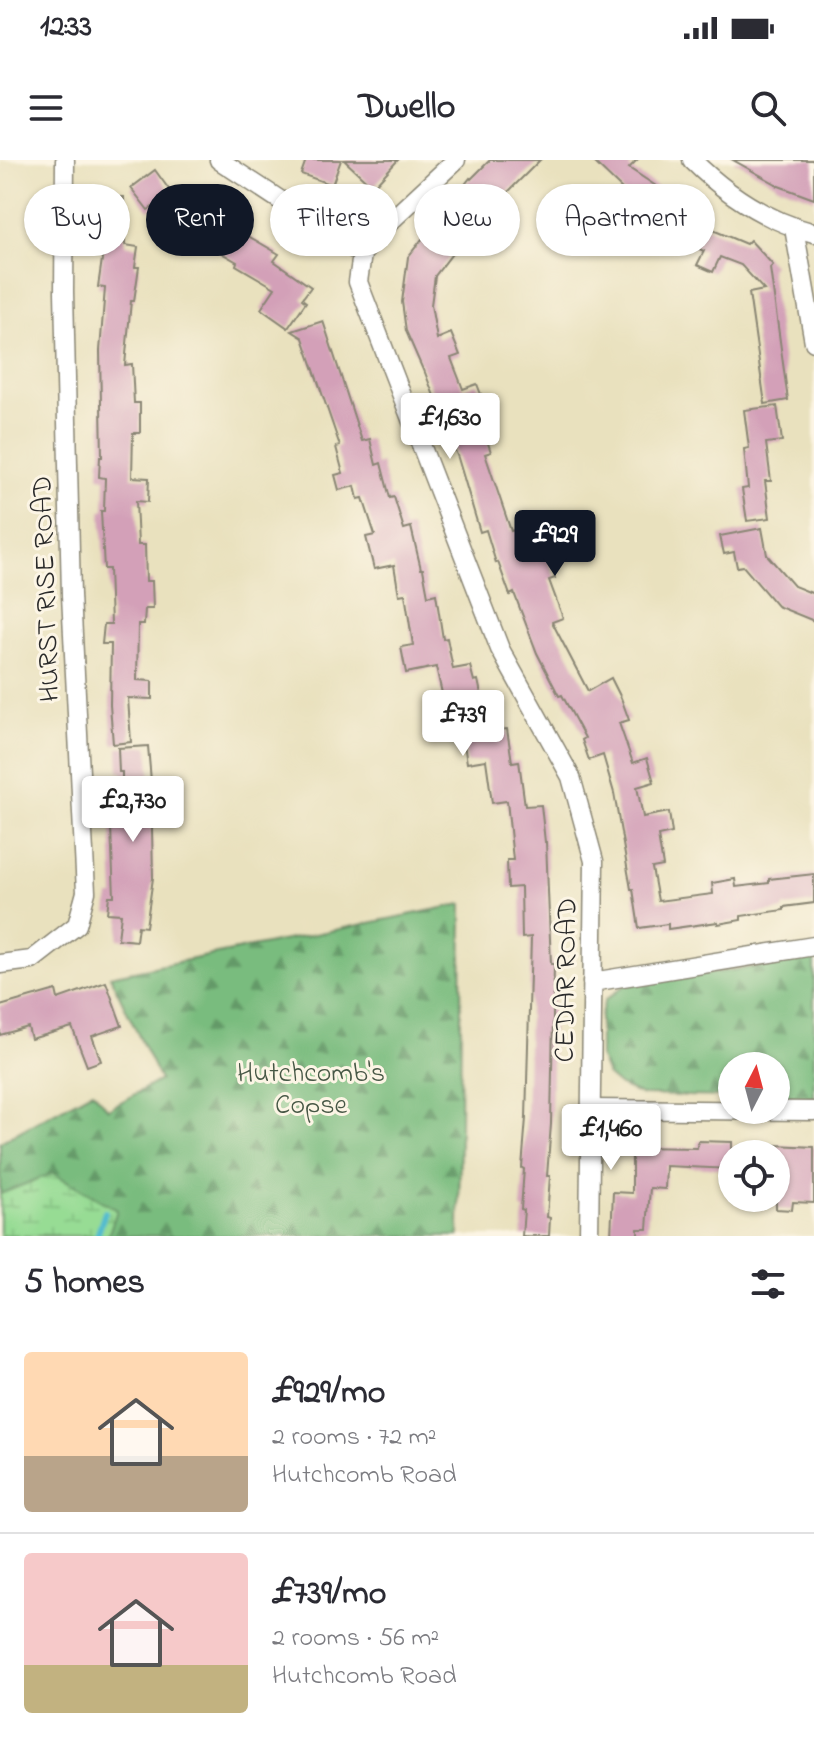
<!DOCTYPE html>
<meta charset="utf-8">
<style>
body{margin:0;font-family:"Indie Flower",sans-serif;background:#f2f2f3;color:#2b2b33;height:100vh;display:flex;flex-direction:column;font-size:30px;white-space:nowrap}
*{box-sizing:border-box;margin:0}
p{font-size:26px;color:#7c7c81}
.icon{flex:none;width:44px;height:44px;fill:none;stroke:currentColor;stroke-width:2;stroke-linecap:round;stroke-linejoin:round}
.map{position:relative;height:1076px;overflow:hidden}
.panel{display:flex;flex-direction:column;background:#fff;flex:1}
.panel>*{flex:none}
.hud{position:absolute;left:24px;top:24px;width:766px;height:72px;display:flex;gap:16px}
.needle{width:52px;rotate:6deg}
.tools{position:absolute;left:718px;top:892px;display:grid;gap:16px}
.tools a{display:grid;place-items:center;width:72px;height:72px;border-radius:50%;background:#fff;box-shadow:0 2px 6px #0004;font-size:40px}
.price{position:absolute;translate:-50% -68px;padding:0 18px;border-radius:8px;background:#fff;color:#222;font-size:26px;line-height:52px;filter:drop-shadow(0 2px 4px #0008)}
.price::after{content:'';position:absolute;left:50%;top:48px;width:24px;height:18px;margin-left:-12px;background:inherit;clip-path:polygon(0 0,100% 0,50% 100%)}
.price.active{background:#111827;color:#fff}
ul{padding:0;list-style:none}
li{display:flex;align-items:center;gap:24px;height:200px;padding:0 24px}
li+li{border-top:2px solid #e1e1e2}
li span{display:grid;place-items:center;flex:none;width:224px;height:160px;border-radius:8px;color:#555}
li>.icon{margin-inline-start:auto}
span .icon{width:96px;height:96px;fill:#fffc;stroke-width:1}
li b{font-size:34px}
h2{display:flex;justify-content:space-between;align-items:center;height:96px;padding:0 24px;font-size:34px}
.tag{padding:0 28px;border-radius:36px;background:#fff;box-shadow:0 2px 6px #0004;font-size:28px;line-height:72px}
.tag.active{background:#111827;color:#fff}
.status{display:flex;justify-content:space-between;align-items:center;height:56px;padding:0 40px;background:#fff;direction:ltr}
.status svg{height:22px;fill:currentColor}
header{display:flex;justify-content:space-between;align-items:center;height:104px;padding:0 24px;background:#fff;font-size:36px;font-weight:700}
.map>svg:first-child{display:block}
.forest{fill:url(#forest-firs);stroke:#527454;stroke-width:2}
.wetland{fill:url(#wetland-marsh);stroke:#618460;stroke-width:2}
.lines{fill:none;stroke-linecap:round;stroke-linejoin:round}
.stream{stroke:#52bbcf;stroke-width:6}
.building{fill:#d3a0b8}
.minor-casing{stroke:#8a8674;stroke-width:21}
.minor{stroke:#fff;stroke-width:18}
.labels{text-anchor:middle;stroke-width:6;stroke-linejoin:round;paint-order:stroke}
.street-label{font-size:28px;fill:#2b2b2b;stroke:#fcf5e5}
.park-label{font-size:28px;fill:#465745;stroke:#fcf5e5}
</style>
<div class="status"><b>12:33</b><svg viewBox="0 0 49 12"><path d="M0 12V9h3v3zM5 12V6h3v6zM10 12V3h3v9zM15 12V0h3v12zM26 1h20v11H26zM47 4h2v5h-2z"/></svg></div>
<header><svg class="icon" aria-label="menu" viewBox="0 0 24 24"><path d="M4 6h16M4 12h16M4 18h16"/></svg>Dwello<svg class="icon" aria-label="search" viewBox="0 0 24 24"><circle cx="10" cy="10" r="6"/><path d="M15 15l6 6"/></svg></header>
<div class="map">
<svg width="814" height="1076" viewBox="0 0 814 1076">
<defs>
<pattern id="forest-firs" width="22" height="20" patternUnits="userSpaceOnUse" patternTransform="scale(2)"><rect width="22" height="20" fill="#79bc7e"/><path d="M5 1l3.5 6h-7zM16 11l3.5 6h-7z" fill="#639967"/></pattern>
<pattern id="wetland-marsh" width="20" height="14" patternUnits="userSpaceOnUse" patternTransform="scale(2)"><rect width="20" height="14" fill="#97dc94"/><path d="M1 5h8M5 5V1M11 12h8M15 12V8" fill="none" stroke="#82bd80"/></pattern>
</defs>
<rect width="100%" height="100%" fill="#fcf5e5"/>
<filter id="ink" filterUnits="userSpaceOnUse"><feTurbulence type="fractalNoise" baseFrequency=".0125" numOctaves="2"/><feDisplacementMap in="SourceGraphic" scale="16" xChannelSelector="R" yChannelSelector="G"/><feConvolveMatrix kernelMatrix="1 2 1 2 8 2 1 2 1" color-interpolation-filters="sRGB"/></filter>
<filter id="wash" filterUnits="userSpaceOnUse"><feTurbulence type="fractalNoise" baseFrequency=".006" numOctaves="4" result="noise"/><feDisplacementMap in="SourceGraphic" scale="32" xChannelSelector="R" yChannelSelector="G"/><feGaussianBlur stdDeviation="1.8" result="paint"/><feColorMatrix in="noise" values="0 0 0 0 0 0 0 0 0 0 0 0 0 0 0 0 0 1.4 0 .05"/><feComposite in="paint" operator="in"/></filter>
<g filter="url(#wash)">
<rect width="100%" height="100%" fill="#e9e1be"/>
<!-- forest -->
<g class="forest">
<polygon points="462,744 459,1076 0,1076 0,982 93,931 108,949 160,920 110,816"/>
<polygon points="814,799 814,938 776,937 776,906 732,906 732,937 641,935 620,926 607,915 600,898 600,857 605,840 625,825"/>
</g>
<!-- wetland -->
<polygon class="wetland" points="53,1013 117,1050 108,1076 0,1076 0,1034"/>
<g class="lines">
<!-- stream -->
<polyline class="stream" points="97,1076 105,1052"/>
</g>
<g id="blocks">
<!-- building -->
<g class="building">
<polygon points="306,0 341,0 332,25 301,14"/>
<polygon points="344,0 398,0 373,27"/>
<polygon points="490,0 540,0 499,41 512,50 490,78 474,65 435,116 431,145 437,179 451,173 460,195 451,198 463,229 477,224 488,253 479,257 491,292 485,294 511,371 526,367 530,379 540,376 555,418 549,420 563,458 552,462 588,531 611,518 621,538 629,560 619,563 633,603 647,598 654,622 637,627 643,657 669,652 672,673 658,676 663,706 652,708 658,741 713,734 712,723 735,719 736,727 769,723 769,719 814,714 814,743 784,747 784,750 741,756 741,760 718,764 718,762 668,769 668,764 639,768 633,729 631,729 614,633 603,595 589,600 582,580 585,578 562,535 559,536 537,493 514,433 510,435 498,402 496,403 486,370 480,372 458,298 424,210 423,210 406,171 402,142 408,97 470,18 471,19"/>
<polygon points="592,0 637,0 629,8 662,30 660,33 692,55 689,60 746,84 750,80 773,105 770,108 788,240 765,244 749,133 764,130 741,105 720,97 713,112 697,105 704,91 676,79 674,82 629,51 636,41 621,31 622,29"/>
<polygon points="733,0 814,0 814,39 776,25 776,24"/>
<polygon points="155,10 183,49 168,59 157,44 148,50 131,28"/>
<polygon points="103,37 124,37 125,85 138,87 135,107 139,107 134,141 131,141 125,205 132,204 134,243 140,243 140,273 133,273 132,317 149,318 148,342 136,341 138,385 145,385 146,421 152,421 153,449 145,449 144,464 138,464 137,520 152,521 152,539 128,538 131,582 113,584 110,545 111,484 102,484 104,464 111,464 109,409 104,409 101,351 104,351 105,318 99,317 100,297 102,297 100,191 105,128 98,127 107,65 93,65 92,49 103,49"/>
<polygon points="207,52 279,94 274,101 311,127 302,139 306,142 288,168 261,149 275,128 236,105 237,102 192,76"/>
<polygon points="323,161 362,281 370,279 376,305 381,303 390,338 394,337 404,369 411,367 421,409 423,409 428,436 436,434 443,479 447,478 453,509 470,506 474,521 478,520 485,552 493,550 497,570 507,569 512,602 519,601 525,646 541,645 545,682 546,682 551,804 554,804 551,964 547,1016 550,1016 547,1057 550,1058 549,1076 522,1076 524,1050 521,1049 524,1009 522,1008 526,958 531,777 522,778 521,727 508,728 507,700 513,700 507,641 492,643 486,600 467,603 462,571 459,572 453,539 444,542 436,507 406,513 401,487 413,485 405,434 399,435 394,405 374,409 366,377 375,375 363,338 358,339 355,326 339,330 335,315 343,313 336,287 340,286 303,178 292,171"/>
<polygon points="777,246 782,281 766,283 771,321 765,321 770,358 747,361 742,329 748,328 744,289 749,288 744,250"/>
<polygon points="762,368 767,395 794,426 814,434 814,461 777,446 743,406 737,407 734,392 724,394 720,376"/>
<polygon points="148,586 151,621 153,718 146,767 138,766 136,781 118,779 121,754 107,753 109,736 114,736 111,668 115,668 114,651 122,651 122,612 119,612 118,588"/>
<polygon points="106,822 122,866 92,876 101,901 87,906 72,867 31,879 28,867 0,875 0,846 56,830 58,839"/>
<polygon points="698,981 732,982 732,1009 666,1006 665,1029 650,1028 647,1069 638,1069 638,1076 611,1076 613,1032 632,1033 632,987 697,988"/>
<polygon points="776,985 814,987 814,1043 793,1042 792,1050 776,1049"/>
</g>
</g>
</g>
<g filter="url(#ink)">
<use href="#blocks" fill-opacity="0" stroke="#8a8674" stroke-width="2"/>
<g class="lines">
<!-- minor casing -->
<g class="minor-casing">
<g id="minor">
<polyline points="219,0 362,94"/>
<polyline points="456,0 381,70 362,94 358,122 500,489 571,617 594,701 589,1076"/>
<path d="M692,0C726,34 767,61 814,73"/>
<polyline points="794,68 814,182"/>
<polyline points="0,804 32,800 77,765 86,732 71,435 64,132 65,0"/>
<polyline points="592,822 814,786"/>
<polyline points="590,949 814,951"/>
</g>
</g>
<!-- minor -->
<use href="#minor" class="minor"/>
</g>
</g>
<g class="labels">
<!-- street labels -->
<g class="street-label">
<text transform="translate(44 429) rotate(-92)" y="10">HURST RISE ROAD</text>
<text transform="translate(564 820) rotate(-89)" y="10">CEDAR ROAD</text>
</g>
<!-- park labels -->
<g class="park-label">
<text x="311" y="921">Hutchcomb's<tspan x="311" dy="32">Copse</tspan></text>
</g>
</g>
</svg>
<div class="tools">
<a><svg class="needle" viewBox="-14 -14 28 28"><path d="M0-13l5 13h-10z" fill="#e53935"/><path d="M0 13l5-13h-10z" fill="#7c7c81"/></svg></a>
<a><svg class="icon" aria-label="locate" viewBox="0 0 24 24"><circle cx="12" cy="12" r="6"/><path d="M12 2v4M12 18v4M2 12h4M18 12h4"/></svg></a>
</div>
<b class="price" style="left:450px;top:301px">£1,630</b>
<b class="price active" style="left:555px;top:418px">£929</b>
<b class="price" style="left:463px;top:598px">£739</b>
<b class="price" style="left:133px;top:684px">£2,730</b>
<b class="price" style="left:611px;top:1012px">£1,460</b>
<div class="hud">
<a class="tag">Buy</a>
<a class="tag active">Rent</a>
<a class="tag">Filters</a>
<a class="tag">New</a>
<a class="tag">Apartment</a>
</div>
</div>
<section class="panel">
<h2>5 homes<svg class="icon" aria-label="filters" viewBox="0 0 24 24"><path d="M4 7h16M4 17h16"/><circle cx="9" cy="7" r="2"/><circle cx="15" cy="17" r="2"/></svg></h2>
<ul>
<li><span style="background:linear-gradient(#ffd9b3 65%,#b9a48a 0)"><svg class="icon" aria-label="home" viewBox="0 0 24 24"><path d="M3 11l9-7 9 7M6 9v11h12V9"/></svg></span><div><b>£929/mo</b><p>2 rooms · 72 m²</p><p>Hutchcomb Road</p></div></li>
<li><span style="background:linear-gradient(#f6c9c9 70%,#c2b280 0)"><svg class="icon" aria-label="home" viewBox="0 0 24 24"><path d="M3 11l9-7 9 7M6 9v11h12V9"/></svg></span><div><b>£739/mo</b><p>2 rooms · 56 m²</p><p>Hutchcomb Road</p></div></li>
</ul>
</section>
